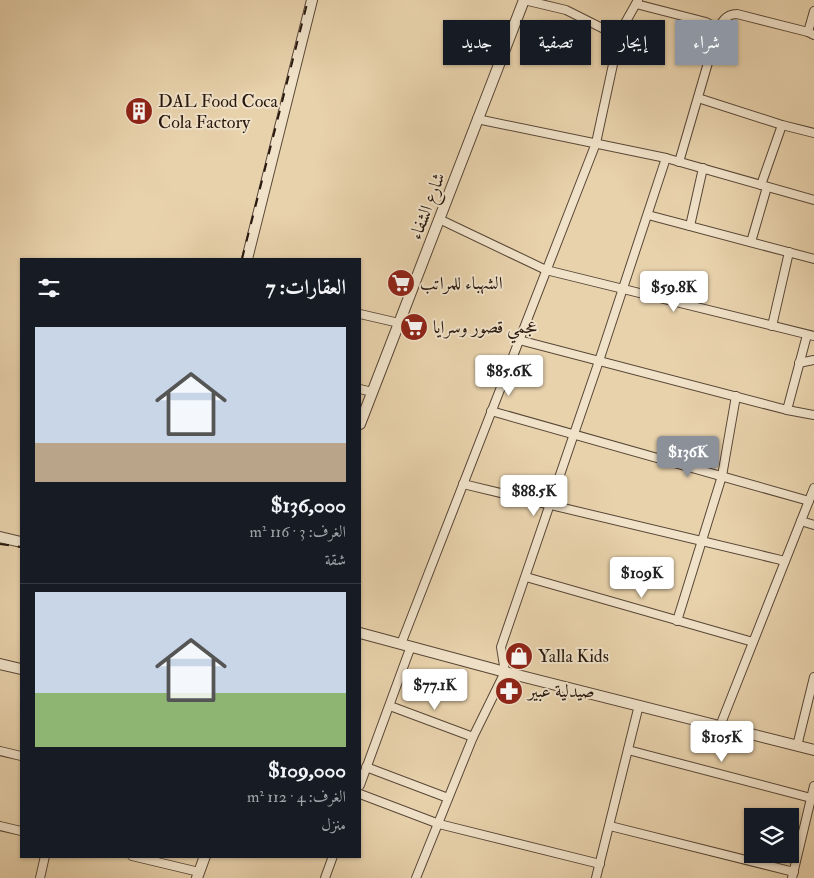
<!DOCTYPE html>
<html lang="ar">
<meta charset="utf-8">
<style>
body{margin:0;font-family:"IM FELL Double Pica",Amiri,serif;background:#242831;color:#f1f3f6;direction:rtl;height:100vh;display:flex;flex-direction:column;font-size:19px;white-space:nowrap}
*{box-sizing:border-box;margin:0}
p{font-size:16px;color:#9ea1a6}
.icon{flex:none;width:28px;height:28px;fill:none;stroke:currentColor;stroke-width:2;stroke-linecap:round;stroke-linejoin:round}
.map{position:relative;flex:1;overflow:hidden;direction:ltr}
.panel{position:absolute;left:20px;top:258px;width:341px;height:600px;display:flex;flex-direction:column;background:#171b24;border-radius:0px;box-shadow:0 1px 4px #0004;direction:rtl}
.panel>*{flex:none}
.guide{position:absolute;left:376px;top:20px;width:362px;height:45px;direction:rtl;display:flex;gap:10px}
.buttons{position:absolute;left:744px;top:808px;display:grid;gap:10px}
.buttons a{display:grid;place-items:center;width:55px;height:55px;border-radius:0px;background:#171b24;box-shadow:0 1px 4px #0004;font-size:25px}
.price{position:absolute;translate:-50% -42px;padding:0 11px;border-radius:5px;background:#fff;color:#222;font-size:16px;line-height:32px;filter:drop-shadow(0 1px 2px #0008)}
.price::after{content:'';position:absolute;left:50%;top:30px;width:15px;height:11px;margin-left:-8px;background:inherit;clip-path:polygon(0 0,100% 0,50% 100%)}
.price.current{background:#8c9099;color:#fff}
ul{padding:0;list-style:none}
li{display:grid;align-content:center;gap:10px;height:265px;padding:0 15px}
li+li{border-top:1px solid #363941}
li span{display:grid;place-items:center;height:155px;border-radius:0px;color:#555}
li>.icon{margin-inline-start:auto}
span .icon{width:90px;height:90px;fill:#fffc;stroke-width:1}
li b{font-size:21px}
h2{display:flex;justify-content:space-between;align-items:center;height:60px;padding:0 15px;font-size:21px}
.tag{padding:0 18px;border-radius:0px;background:#171b24;box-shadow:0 1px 4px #0004;font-size:18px;line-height:45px}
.tag.current{background:#8c9099;color:#fff}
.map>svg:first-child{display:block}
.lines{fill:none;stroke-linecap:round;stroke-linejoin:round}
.minor-casing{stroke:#584636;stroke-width:10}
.tertiary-casing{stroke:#584636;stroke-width:12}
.minor{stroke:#f0e2c9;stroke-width:8}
.tertiary{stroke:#f0e2c9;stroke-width:10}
.rail{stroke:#28180e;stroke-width:2;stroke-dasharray:9 9;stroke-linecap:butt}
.labels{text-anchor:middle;stroke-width:4;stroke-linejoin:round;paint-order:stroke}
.poi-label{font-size:18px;fill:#28180e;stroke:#f0e2c9;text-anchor:start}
.street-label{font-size:18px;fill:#28180e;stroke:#f0e2c9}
</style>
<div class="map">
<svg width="814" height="878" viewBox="0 0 814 878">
<rect width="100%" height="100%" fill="#e8d2ac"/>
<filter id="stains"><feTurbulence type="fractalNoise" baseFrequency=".004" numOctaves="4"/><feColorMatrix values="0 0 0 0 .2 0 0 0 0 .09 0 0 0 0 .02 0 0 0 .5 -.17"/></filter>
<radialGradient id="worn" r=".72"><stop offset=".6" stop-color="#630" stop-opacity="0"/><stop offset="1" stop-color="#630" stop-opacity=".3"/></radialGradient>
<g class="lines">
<!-- minor casing -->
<g class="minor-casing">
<g id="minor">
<polyline points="524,0 566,10 606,30 620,32 638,0"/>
<polyline points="636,4 706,22 715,27 717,32"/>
<polyline points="814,11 808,32 814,35"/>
<polyline points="698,98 782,125 761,185"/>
<polyline points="477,119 666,158 814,200"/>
<polyline points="782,125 814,133"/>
<path d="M679,162L717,32C721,23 725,14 737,14L808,32"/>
<polyline points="648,215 814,259"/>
<polyline points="439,219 546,270 814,336"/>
<polyline points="690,226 703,168"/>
<polyline points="751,242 767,187"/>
<polyline points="360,314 399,323"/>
<polyline points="772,326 789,252"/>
<polyline points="519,340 787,410 814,415"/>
<polyline points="799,363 814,360"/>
<polyline points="360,389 372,392"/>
<polyline points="787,410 807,335"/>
<polyline points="491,411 809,501"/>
<polyline points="463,484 785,561"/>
<polyline points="801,521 814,525"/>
<polyline points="526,577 753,642"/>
<polyline points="677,621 722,476 736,396"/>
<polyline points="401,644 596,143 620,32"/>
<polyline points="390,706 473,737"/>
<polyline points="720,726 814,488"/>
<polyline points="797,746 814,677"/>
<polyline points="628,750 811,798"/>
<polyline points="0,751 21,756"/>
<polyline points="366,767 448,798"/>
<polyline points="360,785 411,646"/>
<polyline points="360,794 439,824 600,864"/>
<polyline points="0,826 21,831"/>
<polyline points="610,826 794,872"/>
<polyline points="132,856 199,872"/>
<polyline points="40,878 45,856"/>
<polyline points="325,878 333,856"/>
<polyline points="416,878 473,737 505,672 501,647 599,361 666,158"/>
<polyline points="596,878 639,705"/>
<polyline points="792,878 814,786"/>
</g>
</g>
<!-- tertiary casing -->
<g class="tertiary-casing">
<g id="tertiary">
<polyline points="247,259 312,0"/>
<polyline points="360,424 524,0"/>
<polyline points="0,537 21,542"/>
<polyline points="360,633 505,672 814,750"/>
<polyline points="0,664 21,669"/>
<polyline points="197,878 205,856"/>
</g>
</g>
<!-- minor -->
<use href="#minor" class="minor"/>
<!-- tertiary -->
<use href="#tertiary" class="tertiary"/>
<!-- rail -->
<g class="rail">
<polyline points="242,259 308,0"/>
<polyline points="0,544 21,547"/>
</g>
</g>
<!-- icons -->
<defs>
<g id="building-disc" transform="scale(1.4375)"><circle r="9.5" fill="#8f2418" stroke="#f0e2c9"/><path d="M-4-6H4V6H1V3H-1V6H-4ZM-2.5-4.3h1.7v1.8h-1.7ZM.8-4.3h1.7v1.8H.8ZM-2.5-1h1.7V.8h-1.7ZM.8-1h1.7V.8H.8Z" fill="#fff"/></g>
<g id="supermarket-disc" transform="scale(1.4375)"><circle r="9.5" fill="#8f2418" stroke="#f0e2c9"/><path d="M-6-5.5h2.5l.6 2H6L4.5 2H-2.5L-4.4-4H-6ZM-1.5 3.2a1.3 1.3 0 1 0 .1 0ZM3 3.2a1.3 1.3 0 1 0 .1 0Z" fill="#fff"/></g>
<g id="shop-disc" transform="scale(1.4375)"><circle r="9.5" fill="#8f2418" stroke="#f0e2c9"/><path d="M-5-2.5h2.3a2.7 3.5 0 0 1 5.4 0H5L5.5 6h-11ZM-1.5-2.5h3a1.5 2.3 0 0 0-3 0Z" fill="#fff"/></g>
<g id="pharmacy-disc" transform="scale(1.4375)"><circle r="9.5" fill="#8f2418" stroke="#f0e2c9"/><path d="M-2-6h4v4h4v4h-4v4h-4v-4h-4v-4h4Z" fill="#fff"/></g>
</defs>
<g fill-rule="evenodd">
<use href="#building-disc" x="139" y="111"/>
<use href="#supermarket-disc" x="401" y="283"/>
<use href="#supermarket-disc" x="414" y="327"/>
<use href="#shop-disc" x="519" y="656"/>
<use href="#pharmacy-disc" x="509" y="691"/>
</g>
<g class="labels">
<!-- poi labels -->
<g class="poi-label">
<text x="158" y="107">DAL Food Coca<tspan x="158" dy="21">Cola Factory</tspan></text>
<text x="420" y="289">الشهباء للمراتب</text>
<text x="433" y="333">عجمي قصور وسرايا</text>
<text x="538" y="662">Yalla Kids</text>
<text x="528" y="697">صيدلية عبير</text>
</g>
<!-- street labels -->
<g class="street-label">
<text transform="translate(427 206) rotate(-69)" y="6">شارع الشفاء</text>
</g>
</g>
<rect width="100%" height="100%" filter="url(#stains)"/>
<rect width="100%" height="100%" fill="url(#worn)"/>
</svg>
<div class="buttons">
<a><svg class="icon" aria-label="layers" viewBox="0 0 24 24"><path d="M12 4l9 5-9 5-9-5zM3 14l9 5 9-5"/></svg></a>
</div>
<b class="price" style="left:674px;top:313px">$59.8K</b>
<b class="price" style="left:509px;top:397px">$85.6K</b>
<b class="price current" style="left:688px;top:478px">$136K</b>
<b class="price" style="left:534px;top:517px">$88.5K</b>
<b class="price" style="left:642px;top:599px">$109K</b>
<b class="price" style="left:435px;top:711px">$77.1K</b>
<b class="price" style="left:722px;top:763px">$105K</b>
<div class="guide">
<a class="tag current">شراء</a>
<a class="tag">إيجار</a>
<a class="tag">تصفية</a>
<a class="tag">جديد</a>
</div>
<section class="panel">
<h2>العقارات: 7<svg class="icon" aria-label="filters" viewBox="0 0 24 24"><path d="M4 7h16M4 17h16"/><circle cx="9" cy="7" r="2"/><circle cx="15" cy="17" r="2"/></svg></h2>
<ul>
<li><span style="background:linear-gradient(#c9d6e8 75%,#b9a48a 0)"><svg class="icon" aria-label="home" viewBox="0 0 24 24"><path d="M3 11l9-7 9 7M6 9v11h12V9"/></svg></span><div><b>$136,000</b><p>الغرف: 3 · 116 m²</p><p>شقة</p></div></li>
<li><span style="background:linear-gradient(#c9d6e8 65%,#8fb573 0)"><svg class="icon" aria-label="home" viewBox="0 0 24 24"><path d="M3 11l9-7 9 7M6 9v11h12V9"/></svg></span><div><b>$109,000</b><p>الغرف: 4 · 112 m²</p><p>منزل</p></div></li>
</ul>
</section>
</div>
